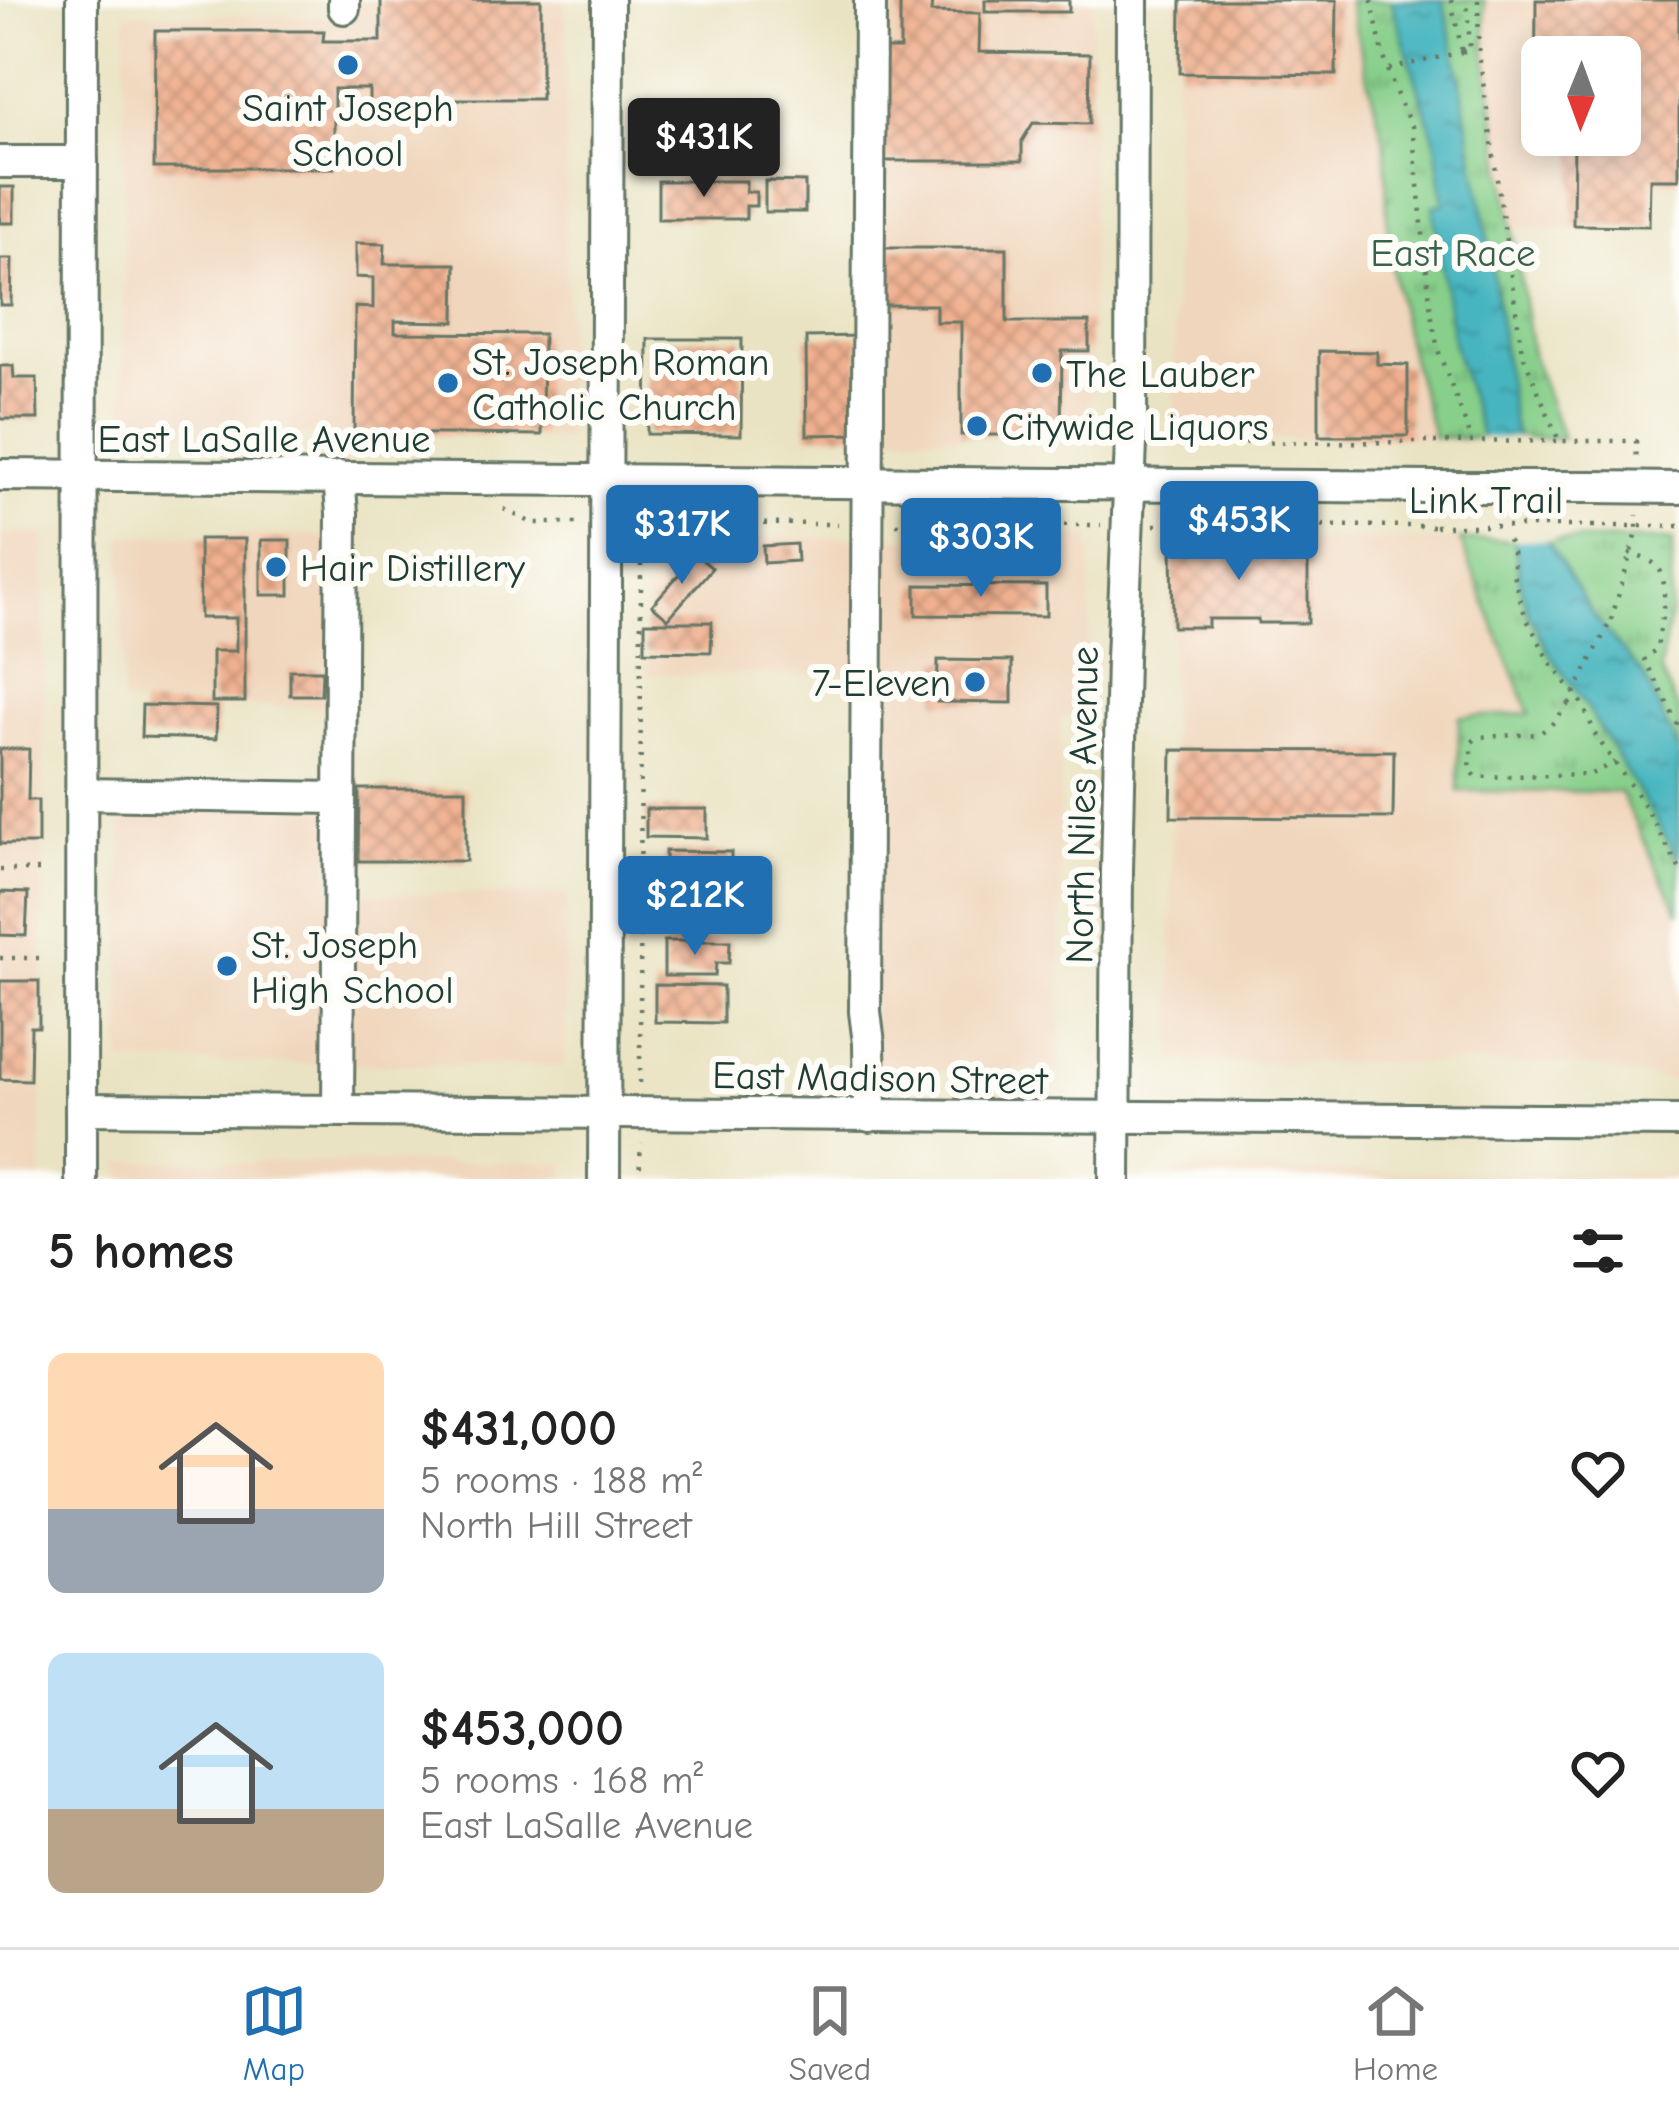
<!DOCTYPE html>
<meta charset="utf-8">
<style>
body{margin:0;font-family:"Comic Neue",sans-serif;background:#f6f6f6;color:#222;height:100vh;display:flex;flex-direction:column;font-size:45px;white-space:nowrap}
*{box-sizing:border-box;margin:0}
p{font-size:39px;color:#767676}
.icon{flex:none;width:66px;height:66px;fill:none;stroke:currentColor;stroke-width:2;stroke-linecap:round;stroke-linejoin:round}
.map{position:relative;height:1179px;overflow:hidden}
.sheet{display:flex;flex-direction:column;background:#fff;flex:1}
.sheet>*{flex:none}
.needle{width:78px;rotate:181deg}
.fabs{position:absolute;left:1521px;top:36px;display:grid;gap:24px}
.fabs a{display:grid;place-items:center;width:120px;height:120px;border-radius:18px;background:#fff;box-shadow:0 6px 30px #0003;font-size:60px}
.price{position:absolute;translate:-50% -102px;padding:0 27px;border-radius:12px;background:#1f6fb2;color:#fff;font-size:39px;line-height:78px;filter:drop-shadow(0 3px 6px #0008)}
.price::after{content:'';position:absolute;left:50%;top:72px;width:36px;height:27px;margin-left:-18px;background:inherit;clip-path:polygon(0 0,100% 0,50% 100%)}
.price.active{background:#222;color:#fff}
ul{padding:0;list-style:none}
li{display:flex;align-items:center;gap:36px;height:300px;padding:0 48px}
li span{display:grid;place-items:center;flex:none;width:336px;height:240px;border-radius:18px;color:#555}
li>.icon{margin-inline-start:auto}
span .icon{width:144px;height:144px;fill:#fffc;stroke-width:1}
li b{font-size:51px}
h2{display:flex;justify-content:space-between;align-items:center;height:144px;padding:0 48px;font-size:51px}
.tabs{display:flex;justify-content:space-around;align-items:center;height:168px;border-top:3px solid #e0e0e0;background:#fff;font-size:33px;color:#767676}
.tabs a{display:grid;justify-items:center;gap:6px}
.tabs .active{color:#1f6fb2}
.map>svg:first-child{display:block}
.built{fill:#f0d6bc;fill-rule:evenodd}
.grass{fill:url(#grass-tufts);stroke:#53865f;stroke-width:3}
.water{fill:url(#water-ripples);stroke:#32797a;stroke-width:3}
.pier{fill:#eae3c3}
.building{fill:url(#building-cross-hatch)}
.lines{fill:none;stroke-linecap:round;stroke-linejoin:round}
.minor-casing{stroke:#676;stroke-width:36}
.path{stroke:#676;stroke-width:4.5;stroke-dasharray:3 9;stroke-linecap:butt}
.minor{stroke:#fff;stroke-width:30}
.minor-bridge-casing{stroke:#676;stroke-width:36;stroke-linecap:butt}
.path-bridge{stroke:#676;stroke-width:4.5;stroke-dasharray:3 9;stroke-linecap:butt}
.minor-bridge{stroke:#fff;stroke-width:30}
.poi-dot{fill:#1f6fb2;stroke:#fdfcf7;stroke-width:4.5}
.labels{text-anchor:middle;stroke-width:12;stroke-linejoin:round;paint-order:stroke}
.poi-label{font-size:39px;fill:#1f3d34;stroke:#fdfcf7;text-anchor:start}
.park-label{font-size:39px;fill:#39624a;stroke:#fdfcf7}
.street-label{font-size:39px;fill:#1f3d34;stroke:#fdfcf7}
</style>
<div class="map">
<svg width="1679" height="1179" viewBox="0 0 1679 1179">
<defs>
<pattern id="grass-tufts" width="24" height="20" patternUnits="userSpaceOnUse" patternTransform="scale(3)"><rect width="24" height="20" fill="#87cf8a"/><path d="M3 7l-1-3M5 7V3M7 7l1-3M15 17l-1-3M17 17v-4M19 17l1-3" fill="none" stroke="#6ea972"/></pattern>
<pattern id="water-ripples" width="26" height="14" patternUnits="userSpaceOnUse" patternTransform="scale(3)"><rect width="26" height="14" fill="#46b5bf"/><path d="M2 4q2-2 4 0t4 0M15 11q2-2 4 0t4 0" fill="none" stroke="#3a949c"/></pattern>
<pattern id="building-cross-hatch" width="8" height="8" patternUnits="userSpaceOnUse" patternTransform="scale(3)"><rect width="8" height="8" fill="#f1b190"/><path d="M0 0l8 8M0 8l8-8" fill="none" stroke="#c39176"/></pattern>
</defs>
<rect width="100%" height="100%" fill="#fdfcf7"/>
<filter id="ink" filterUnits="userSpaceOnUse"><feTurbulence type="fractalNoise" baseFrequency=".00833" numOctaves="2"/><feDisplacementMap in="SourceGraphic" scale="24" xChannelSelector="R" yChannelSelector="G"/><feConvolveMatrix kernelMatrix="1 2 1 2 8 2 1 2 1" color-interpolation-filters="sRGB"/></filter>
<filter id="wash" filterUnits="userSpaceOnUse"><feTurbulence type="fractalNoise" baseFrequency=".004" numOctaves="4" result="noise"/><feDisplacementMap in="SourceGraphic" scale="48" xChannelSelector="R" yChannelSelector="G"/><feGaussianBlur stdDeviation="2.7" result="paint"/><feColorMatrix in="noise" values="0 0 0 0 0 0 0 0 0 0 0 0 0 0 0 0 0 1.4 0 .05"/><feComposite in="paint" operator="in"/></filter>
<g filter="url(#wash)">
<rect width="100%" height="100%" fill="#eae3c3"/>
<!-- built -->
<g class="built">
<polygon points="336,0 565,0 567,437 123,433 125,13 335,17"/>
<polygon points="879,0 1092,0 1090,437 877,435"/>
<polygon points="1176,0 1348,0 1385,145 1388,246 1405,337 1434,438 1174,440"/>
<path d="M1484,0H1679V184L1654,185L1651,229L1514,228L1486,56ZM1542,57H1620V135H1542Z"/>
<polygon points="0,534 44,534 41,1179 0,1179"/>
<polygon points="122,535 333,536 330,707 123,703"/>
<polygon points="647,537 860,538 859,674 647,675"/>
<polygon points="877,538 1090,538 1088,704 1082,715 1060,716 1061,1072 874,1069"/>
<polygon points="1460,540 1530,715 1620,792 1679,913 1679,1082 1573,1064 1173,1062 1170,541"/>
<polygon points="122,805 330,808 335,1064 121,1062"/>
<polygon points="349,894 566,895 564,1066 348,1064"/>
<polygon points="121,1162 565,1163 565,1179 121,1179"/>
<polygon points="1171,1171 1679,1174 1679,1179 1171,1179"/>
</g>
<!-- grass -->
<g class="grass">
<polygon points="1348,0 1484,0 1486,56 1532,354 1562,438 1434,438 1405,337 1388,246 1385,145"/>
<polygon points="1460,540 1673,540 1670,616 1660,670 1679,711 1679,913 1620,792 1458,791 1459,717 1530,714"/>
</g>
<!-- water -->
<polygon class="water" points="1391,0 1443,0 1456,56 1491,256 1513,425 1550,545 1593,615 1644,676 1679,752 1679,859 1586,706 1549,653 1528,612 1521,589 1515,545 1454,348 1433,206 1444,204 1436,144"/>
<!-- pier -->
<polygon class="pier" points="1477,438 1523,438 1554,540 1508,540"/>
<g id="blocks">
<!-- building -->
<g class="building">
<polygon points="381,0 541,0 541,99 449,99 442,106 369,110 369,89 334,89 334,168 154,168 155,31 324,31 323,41 381,41"/>
<polygon points="900,0 932,0 931,12 980,13 979,52 1090,54 1089,124 1033,123 1022,141 1022,161 879,161 878,49 900,49"/>
<rect x="985" y="0" width="84" height="12"/>
<polygon points="1181,0 1337,0 1336,75 1180,73"/>
<polygon points="1536,0 1679,0 1679,179 1650,179 1649,226 1573,225 1574,135 1620,135 1620,57 1542,57 1542,138 1535,138"/>
<polygon points="658,181 746,181 746,192 756,192 756,206 746,206 746,219 658,219"/>
<polygon points="765,181 805,182 805,212 765,212"/>
<rect x="0" y="187" width="14" height="36"/>
<polygon points="356,243 385,244 384,264 456,264 455,322 395,321 395,333 543,334 542,435 354,433 355,307 373,308 373,278 356,277"/>
<polygon points="879,248 1007,248 1007,322 1089,322 1089,351 1062,351 1061,435 961,435 961,322 936,322 936,305 878,305"/>
<polygon points="0,259 12,259 11,305 0,305"/>
<polygon points="859,336 860,434 807,435 806,337"/>
<polygon points="648,339 742,339 741,435 647,434"/>
<polygon points="1319,351 1377,352 1377,364 1408,365 1408,436 1319,436"/>
<polygon points="0,366 13,366 14,378 37,378 38,419 0,419"/>
<polygon points="199,539 245,539 245,702 212,702 212,651 236,651 236,618 200,618"/>
<rect x="261" y="540" width="29" height="55"/>
<polygon points="1172,541 1255,541 1256,547 1308,547 1308,623 1258,623 1258,619 1208,619 1208,627 1173,627"/>
<polygon points="796,544 797,561 764,563 763,546"/>
<polygon points="696,555 712,568 668,619 652,605"/>
<polygon points="916,585 1046,586 1046,616 916,615"/>
<polygon points="645,622 712,622 711,652 645,651"/>
<polygon points="938,660 1012,661 1012,703 937,702"/>
<polygon points="290,670 322,670 321,695 290,695"/>
<polygon points="142,705 217,707 216,739 141,737"/>
<polygon points="0,749 29,749 28,800 38,800 38,844 0,844"/>
<polygon points="1172,750 1394,751 1393,818 1171,817"/>
<polygon points="359,789 466,789 466,861 358,861"/>
<polygon points="646,809 707,809 707,838 646,837"/>
<polygon points="665,851 731,852 731,896 665,896"/>
<polygon points="0,892 28,893 26,936 0,935"/>
<polygon points="664,941 730,941 729,963 716,963 715,976 664,976"/>
<polygon points="0,981 39,981 39,1027 31,1027 30,1080 0,1079"/>
<polygon points="655,985 723,986 723,1023 655,1022"/>
</g>
</g>
</g>
<g filter="url(#ink)">
<use href="#blocks" fill-opacity="0" stroke="#676" stroke-width="3"/>
<g class="lines">
<!-- minor casing -->
<g class="minor-casing">
<g id="minor">
<polyline points="870,0 865,1012 869,1043 870,1116"/>
<polyline points="344,8 344,0"/>
<polyline points="0,162 82,162"/>
<polyline points="0,475 1434,487"/>
<polyline points="1592,487 1679,488"/>
<polyline points="81,794 340,798"/>
<polyline points="81,1109 1679,1121"/>
<polyline points="338,1110 342,513 339,477"/>
<polyline points="81,1179 82,0"/>
<polyline points="604,1179 608,0"/>
<polyline points="1115,1179 1117,870 1122,659 1131,443 1132,0"/>
</g>
</g>
<!-- path -->
<g class="path">
<path d="M1372,0C1379,43 1390,88 1412,126L1431,312L1438,350L1471,438"/>
<polyline points="1451,0 1462,52"/>
<polyline points="1478,0 1479,54 1522,352 1559,441 1636,441 1637,462"/>
<polyline points="1462,52 1470,50 1467,0"/>
<polyline points="1389,69 1462,52"/>
<polyline points="1161,443 1434,442"/>
<polyline points="504,509 532,523 579,523"/>
<polyline points="632,523 837,524"/>
<polyline points="896,524 1101,525"/>
<polyline points="1154,525 1435,526"/>
<polyline points="1592,526 1679,526"/>
<polyline points="1508,540 1512,552 1514,579 1526,618 1551,663 1582,703 1596,736 1645,806 1679,868"/>
<path d="M1629,553C1638,557 1650,559 1657,566C1672,581 1659,629 1657,649L1644,658L1679,727"/>
<polyline points="1611,620 1637,533 1637,515"/>
<polyline points="1569,704 1551,725 1539,734 1478,737 1472,742 1470,768 1476,777 1591,774 1615,762"/>
<polyline points="0,870 47,870"/>
<polyline points="0,958 48,958"/>
<polyline points="640,1083 641,560 644,513"/>
<polyline points="639,1179 641,1143"/>
</g>
<!-- minor -->
<use href="#minor" class="minor"/>
<!-- minor-bridge casing -->
<g class="minor-bridge-casing">
<polyline id="minor-bridge" points="1434,487 1592,487"/>
</g>
<!-- path-bridge -->
<g class="path-bridge">
<polyline points="1434,442 1559,441"/>
<polyline points="1435,526 1592,526"/>
<polyline points="1569,704 1611,620"/>
</g>
<!-- minor-bridge -->
<use href="#minor-bridge" class="minor-bridge"/>
</g>
</g>
<!-- markers -->
<g class="poi-dot">
<circle cx="348" cy="65" r="12"/>
<circle cx="1042" cy="373" r="12"/>
<circle cx="448" cy="383" r="12"/>
<circle cx="977" cy="426" r="12"/>
<circle cx="276" cy="567" r="12"/>
<circle cx="975" cy="682" r="12"/>
<circle cx="227" cy="966" r="12"/>
</g>
<g class="labels">
<!-- poi labels -->
<g class="poi-label">
<text x="348" y="121" text-anchor="middle">Saint Joseph<tspan x="348" dy="45">School</tspan></text>
<text x="472" y="375">St. Joseph Roman<tspan x="472" dy="45">Catholic Church</tspan></text>
<text x="1066" y="387">The Lauber</text>
<text x="1001" y="440">Citywide Liquors</text>
<text x="300" y="581">Hair Distillery</text>
<text x="951" y="696" text-anchor="end">7-Eleven</text>
<text x="251" y="958">St. Joseph<tspan x="251" dy="45">High School</tspan></text>
</g>
<!-- park labels -->
<g class="park-label">
<text x="1453" y="266">East Race</text>
</g>
<!-- street labels -->
<g class="street-label">
<text x="264" y="452">East LaSalle Avenue</text>
<text x="1486" y="513">Link Trail</text>
<text transform="translate(1081 805) rotate(-89)" y="14">North Niles Avenue</text>
<text transform="translate(880 1077) rotate(1)" y="14">East Madison Street</text>
</g>
</g>
</svg>
<div class="fabs">
<a><svg class="needle" viewBox="-14 -14 28 28"><path d="M0-13l5 13h-10z" fill="#e53935"/><path d="M0 13l5-13h-10z" fill="#767676"/></svg></a>
</div>
<b class="price active" style="left:704px;top:200px">$431K</b>
<b class="price" style="left:1239px;top:583px">$453K</b>
<b class="price" style="left:682px;top:587px">$317K</b>
<b class="price" style="left:981px;top:600px">$303K</b>
<b class="price" style="left:695px;top:958px">$212K</b>
</div>
<section class="sheet">
<h2>5 homes<svg class="icon" aria-label="filters" viewBox="0 0 24 24"><path d="M4 7h16M4 17h16"/><circle cx="9" cy="7" r="2"/><circle cx="15" cy="17" r="2"/></svg></h2>
<ul>
<li><span style="background:linear-gradient(#ffd9b3 65%,#9aa5b1 0)"><svg class="icon" aria-label="home" viewBox="0 0 24 24"><path d="M3 11l9-7 9 7M6 9v11h12V9"/></svg></span><div><b>$431,000</b><p>5 rooms · 188 m²</p><p>North Hill Street</p></div><svg class="icon" aria-label="heart" viewBox="0 0 24 24"><path d="M12 20l-8-8c-3-5 5-10 8-4 3-6 11-1 8 4z"/></svg></li>
<li><span style="background:linear-gradient(#bfe0f5 65%,#b9a48a 0)"><svg class="icon" aria-label="home" viewBox="0 0 24 24"><path d="M3 11l9-7 9 7M6 9v11h12V9"/></svg></span><div><b>$453,000</b><p>5 rooms · 168 m²</p><p>East LaSalle Avenue</p></div><svg class="icon" aria-label="heart" viewBox="0 0 24 24"><path d="M12 20l-8-8c-3-5 5-10 8-4 3-6 11-1 8 4z"/></svg></li>
</ul>
</section>
<nav class="tabs">
<a class="active"><svg class="icon" aria-label="map" viewBox="0 0 24 24"><path d="M3 6l6-2 6 2 6-2v14l-6 2-6-2-6 2zM9 4v14M15 6v14"/></svg>Map</a>
<a><svg class="icon" aria-label="saved" viewBox="0 0 24 24"><path d="M7 4h10v16l-5-4-5 4z"/></svg>Saved</a>
<a><svg class="icon" aria-label="home" viewBox="0 0 24 24"><path d="M3 11l9-7 9 7M6 9v11h12V9"/></svg>Home</a>
</nav>
